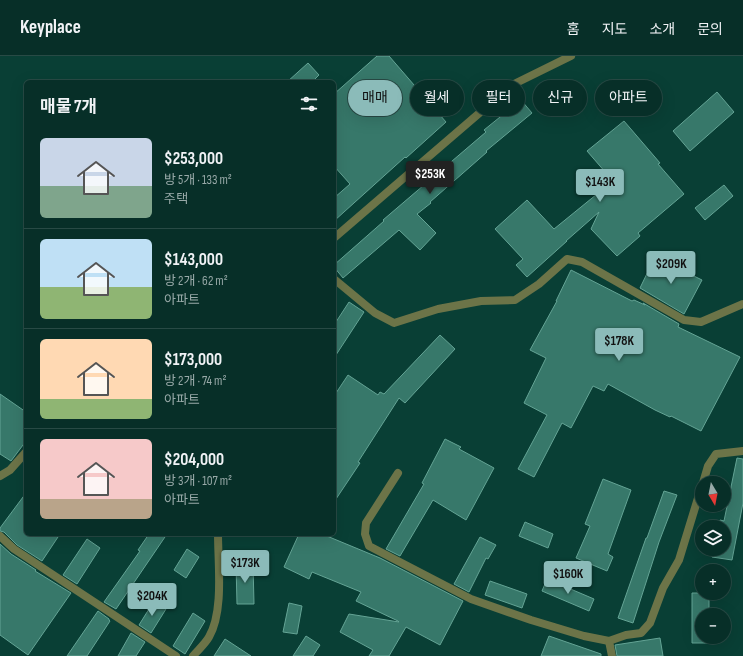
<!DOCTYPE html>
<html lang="ko">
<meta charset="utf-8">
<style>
body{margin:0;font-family:"Sofia Sans Condensed","Noto Sans KR",sans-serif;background:#153b34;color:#f1f3f6;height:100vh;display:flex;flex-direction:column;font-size:15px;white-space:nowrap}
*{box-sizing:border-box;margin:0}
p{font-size:13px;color:#98a9a8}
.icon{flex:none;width:22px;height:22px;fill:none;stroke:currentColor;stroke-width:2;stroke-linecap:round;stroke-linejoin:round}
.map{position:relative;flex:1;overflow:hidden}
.sheet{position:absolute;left:24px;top:24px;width:312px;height:456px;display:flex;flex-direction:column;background:#072f28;border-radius:6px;box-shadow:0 4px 16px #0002,0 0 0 1px #284a45}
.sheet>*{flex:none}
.guide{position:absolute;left:348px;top:24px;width:335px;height:36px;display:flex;gap:8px}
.needle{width:26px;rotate:170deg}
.controls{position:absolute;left:695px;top:420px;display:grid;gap:8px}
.controls a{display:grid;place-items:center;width:36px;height:36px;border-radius:50%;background:#072f28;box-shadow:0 4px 16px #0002,0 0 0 1px #284a45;font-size:20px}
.price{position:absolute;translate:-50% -34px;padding:0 9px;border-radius:4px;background:#8bbbb9;color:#111;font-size:13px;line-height:26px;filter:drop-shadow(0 1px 2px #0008)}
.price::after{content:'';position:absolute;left:50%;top:24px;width:12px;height:9px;margin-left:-6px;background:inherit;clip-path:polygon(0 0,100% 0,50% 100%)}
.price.active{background:#222;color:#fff}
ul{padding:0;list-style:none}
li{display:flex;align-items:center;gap:12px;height:100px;padding:0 16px}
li+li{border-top:1px solid #284a45}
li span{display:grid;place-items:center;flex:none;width:112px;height:80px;border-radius:6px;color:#555}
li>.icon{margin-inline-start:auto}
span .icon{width:48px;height:48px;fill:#fffc;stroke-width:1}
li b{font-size:17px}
h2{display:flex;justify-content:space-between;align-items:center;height:48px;padding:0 16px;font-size:17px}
.chip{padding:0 14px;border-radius:18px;background:#072f28;box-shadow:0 4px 16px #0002,0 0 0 1px #284a45;font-size:14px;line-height:36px}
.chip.active{background:#8bbbb9;color:#111}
header{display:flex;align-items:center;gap:24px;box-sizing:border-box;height:56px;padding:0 20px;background:#072f28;border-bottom:1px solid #284a45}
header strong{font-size:19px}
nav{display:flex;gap:22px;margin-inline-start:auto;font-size:14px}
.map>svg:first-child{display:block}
.building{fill:#37786a;stroke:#64a495}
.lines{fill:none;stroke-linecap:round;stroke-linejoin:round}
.street{stroke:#6c7448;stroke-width:8}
</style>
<header>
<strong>Keyplace</strong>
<nav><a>홈</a><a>지도</a><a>소개</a><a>문의</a></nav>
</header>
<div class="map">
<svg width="743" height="600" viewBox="0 0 743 600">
<rect width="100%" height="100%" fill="#093f35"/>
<!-- building -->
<g class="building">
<polygon points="377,0 389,0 446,66 406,102 405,101 334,165 334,142 350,128 334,110 334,38"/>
<polygon points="308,7 319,19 312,26 287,26"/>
<polygon points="717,36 734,56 690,95 673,75"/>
<polygon points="521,44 532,57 486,95 487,96 430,146 431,147 417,158 436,177 420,194 399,174 343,222 334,211 334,209 384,165 383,164 486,76 484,74"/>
<polygon points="624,65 660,107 658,108 684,138 638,177 640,180 617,200 591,173 599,156 566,185 567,185 527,221 516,209 523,203 495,173 527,144 554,173 613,125 587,95"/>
<polygon points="724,129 733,140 705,164 695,152"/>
<polygon points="655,201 702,224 684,258 640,232"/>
<polygon points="571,214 632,245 634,244 645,249 643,247 679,268 678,271 740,301 701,375 671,360 670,361 655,354 608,328 604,335 593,330 571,372 562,367 534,421 518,413 547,359 524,347 546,302 530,294 557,245 556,245"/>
<polygon points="349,246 364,256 334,302 334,269"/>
<polygon points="440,279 455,293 405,347 399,342 358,406 360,407 334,446 334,340 348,319 378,339 380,336 384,338"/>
<polygon points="0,338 26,356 26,385 11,405 0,398"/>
<polygon points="445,383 461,391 459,393 494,412 466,464 433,444 400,500 386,493 424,428 422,427"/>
<polygon points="737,402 743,403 743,447 732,504 712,501 714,493 724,493 724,471 718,471 720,464 724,465"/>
<polygon points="603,423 631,434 608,498 613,501 607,515 576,502 590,470 585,468"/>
<polygon points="664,435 677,439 659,486 633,567 618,562 646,482 647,482"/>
<polygon points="26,437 26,478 60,478 42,505 17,489 4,476 0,475 0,472"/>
<polygon points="525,466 553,478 548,492 519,480"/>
<polygon points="149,478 167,478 116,553 104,546 140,495 138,494"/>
<polygon points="299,478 322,478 380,502 463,545 440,589 406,571 389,600 369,600 373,594 340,576 349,558 399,566 398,565 356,545 361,536 312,516 309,523 284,511"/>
<polygon points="480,481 496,489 488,503 486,502 469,536 454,528"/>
<polygon points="87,483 100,492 77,528 63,519"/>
<polygon points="0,488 11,498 36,514 35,515 71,537 28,599 0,579"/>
<polygon points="187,493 199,501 186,522 174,514"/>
<polygon points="236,508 253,508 254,548 237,548"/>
<polygon points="547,523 594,543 589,555 542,535"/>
<polygon points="490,525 527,538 522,552 485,539"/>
<polygon points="692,537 709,537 709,559 702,559 702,581 709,581 709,587 692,587"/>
<polygon points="154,545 166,553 151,577 139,569"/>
<polygon points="289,547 302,550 297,578 283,576"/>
<polygon points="98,555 109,563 109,564 110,565 87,600 67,600"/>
<polygon points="193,557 205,565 185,598 173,590"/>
<polygon points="131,577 145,586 136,600 118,600"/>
<polygon points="306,580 320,589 313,600 293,600"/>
<polygon points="549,580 601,598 601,600 541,600"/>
<polygon points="660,582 663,600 617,600 615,589"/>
<polygon points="225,583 251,600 214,600"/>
</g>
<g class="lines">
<!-- street -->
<g class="street">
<polyline points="334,182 512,29 571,0"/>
<polyline points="334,223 375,257 394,267 438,253 481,245 515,244 539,228 567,203 582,206 684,264 701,266 743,248"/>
<polyline points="398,417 366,467 365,478 369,490 471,543 531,564 584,580 609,585"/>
<polyline points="0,420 10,414 26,396"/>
<polyline points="703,427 708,410 716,398 743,395"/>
<polyline points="0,480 14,493 176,600"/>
<path d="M193,600C198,594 205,588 209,581C224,555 218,508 218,478"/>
<polyline points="612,600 609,585 626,579 641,577 650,567 663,532 679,504 702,429"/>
</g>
</g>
</svg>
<div class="controls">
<a><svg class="needle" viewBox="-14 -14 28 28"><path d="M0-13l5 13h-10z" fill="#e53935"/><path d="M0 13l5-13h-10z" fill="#98a9a8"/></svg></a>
<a><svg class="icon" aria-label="layers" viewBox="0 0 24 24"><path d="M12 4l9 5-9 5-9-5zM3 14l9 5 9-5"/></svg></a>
<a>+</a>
<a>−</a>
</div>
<b class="price active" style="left:430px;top:139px">$253K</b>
<b class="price" style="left:600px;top:147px">$143K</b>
<b class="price" style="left:671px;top:229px">$209K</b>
<b class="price" style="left:619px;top:306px">$178K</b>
<b class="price" style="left:245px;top:528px">$173K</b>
<b class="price" style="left:568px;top:539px">$160K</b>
<b class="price" style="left:152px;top:561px">$204K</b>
<div class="guide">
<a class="chip active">매매</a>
<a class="chip">월세</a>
<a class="chip">필터</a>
<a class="chip">신규</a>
<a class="chip">아파트</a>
</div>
<section class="sheet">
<h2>매물 7개<svg class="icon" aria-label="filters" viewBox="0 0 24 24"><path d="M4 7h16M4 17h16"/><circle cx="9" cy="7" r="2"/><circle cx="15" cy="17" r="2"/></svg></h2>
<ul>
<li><span style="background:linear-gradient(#c9d6e8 60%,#7fa58c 0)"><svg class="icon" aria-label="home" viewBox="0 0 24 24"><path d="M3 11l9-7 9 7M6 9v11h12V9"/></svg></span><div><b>$253,000</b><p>방 5개 · 133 m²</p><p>주택</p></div></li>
<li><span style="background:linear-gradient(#bfe0f5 60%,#8fb573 0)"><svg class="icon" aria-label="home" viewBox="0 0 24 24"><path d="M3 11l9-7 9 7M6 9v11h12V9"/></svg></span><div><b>$143,000</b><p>방 2개 · 62 m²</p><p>아파트</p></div></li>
<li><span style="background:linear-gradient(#ffd9b3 75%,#8fb573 0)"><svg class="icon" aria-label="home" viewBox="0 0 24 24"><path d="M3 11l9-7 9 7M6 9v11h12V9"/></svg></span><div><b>$173,000</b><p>방 2개 · 74 m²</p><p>아파트</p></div></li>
<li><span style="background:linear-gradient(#f6c9c9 75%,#b9a48a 0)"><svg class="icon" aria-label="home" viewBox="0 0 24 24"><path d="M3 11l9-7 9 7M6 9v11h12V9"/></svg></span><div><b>$204,000</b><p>방 3개 · 107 m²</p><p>아파트</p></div></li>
</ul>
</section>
</div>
